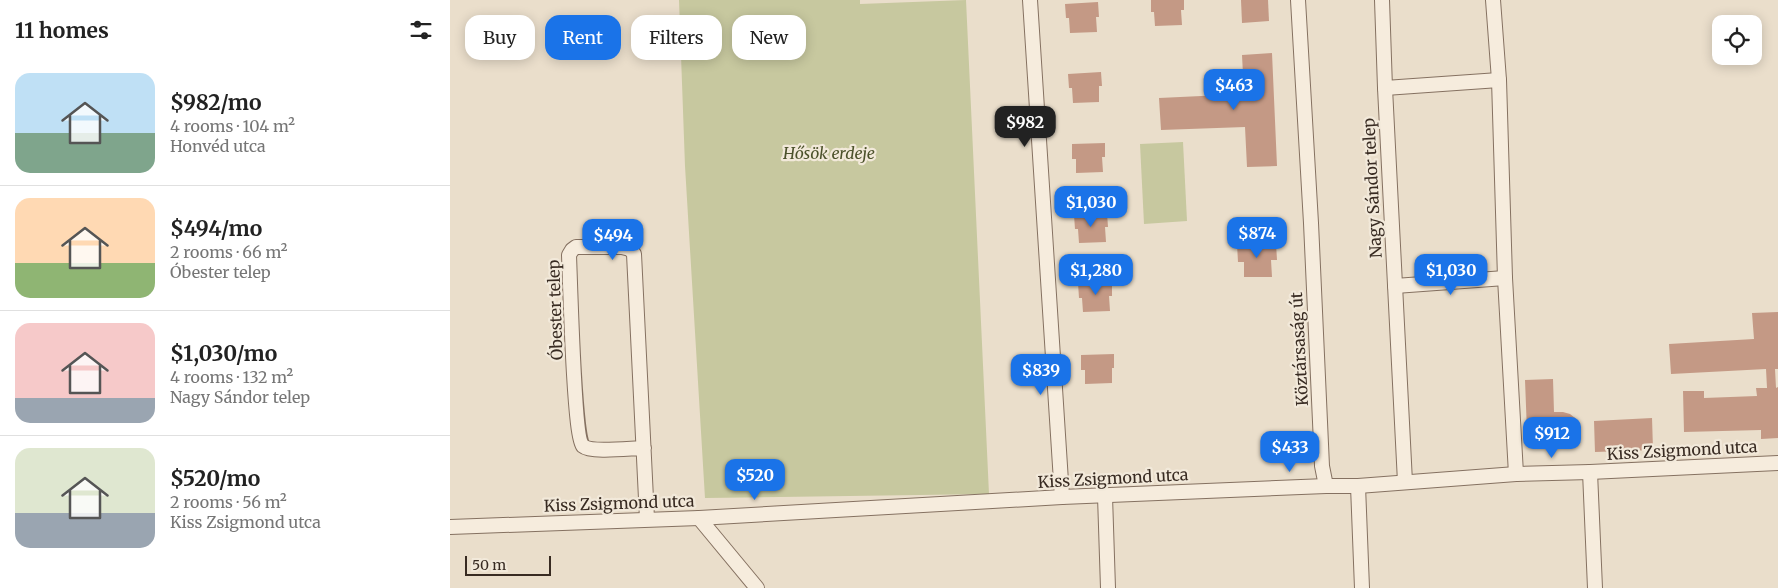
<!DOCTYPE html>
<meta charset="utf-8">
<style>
body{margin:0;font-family:Merriweather,serif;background:#f6f6f6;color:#222;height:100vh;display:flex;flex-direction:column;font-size:19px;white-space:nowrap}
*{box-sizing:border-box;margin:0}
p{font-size:16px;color:#767676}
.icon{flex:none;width:28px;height:28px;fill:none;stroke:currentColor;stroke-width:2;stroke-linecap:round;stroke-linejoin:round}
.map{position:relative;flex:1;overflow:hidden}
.sheet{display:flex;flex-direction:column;background:#fff;width:450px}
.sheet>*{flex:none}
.guide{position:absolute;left:15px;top:15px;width:475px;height:45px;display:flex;gap:10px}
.fabs{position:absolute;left:1262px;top:15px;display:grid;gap:10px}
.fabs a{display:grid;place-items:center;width:50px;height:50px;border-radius:10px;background:#fff;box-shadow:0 2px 12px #0003;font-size:25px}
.scale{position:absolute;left:15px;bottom:12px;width:86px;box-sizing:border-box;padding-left:5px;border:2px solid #382b22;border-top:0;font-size:14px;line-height:18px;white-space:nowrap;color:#382b22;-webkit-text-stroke:4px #f2e9da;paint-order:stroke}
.price{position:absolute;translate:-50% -42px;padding:0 11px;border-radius:10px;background:#1a73e8;color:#fff;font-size:16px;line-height:32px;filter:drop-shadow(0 1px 2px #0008)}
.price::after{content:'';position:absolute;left:50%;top:30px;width:15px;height:11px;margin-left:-8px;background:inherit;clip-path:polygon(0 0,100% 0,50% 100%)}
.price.active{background:#222;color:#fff}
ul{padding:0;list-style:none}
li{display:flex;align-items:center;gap:15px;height:125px;padding:0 15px}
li+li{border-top:1px solid #e0e0e0}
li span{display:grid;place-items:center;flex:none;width:140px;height:100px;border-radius:15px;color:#555}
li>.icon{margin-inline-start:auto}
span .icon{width:60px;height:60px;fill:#fffc;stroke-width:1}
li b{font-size:21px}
h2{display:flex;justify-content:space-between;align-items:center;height:60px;padding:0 15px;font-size:21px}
.pill{padding:0 18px;border-radius:15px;background:#fff;box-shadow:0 2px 12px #0003;font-size:18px;line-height:45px}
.pill.active{background:#1a73e8;color:#fff}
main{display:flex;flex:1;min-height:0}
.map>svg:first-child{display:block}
.green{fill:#c7c89f}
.building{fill:#c49985}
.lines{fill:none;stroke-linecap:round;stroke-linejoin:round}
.street-casing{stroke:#857161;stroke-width:16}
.street{stroke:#f6ecdd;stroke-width:14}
.labels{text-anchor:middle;stroke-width:4.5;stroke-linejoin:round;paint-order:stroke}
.park-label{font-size:16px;font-style:italic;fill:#4c522b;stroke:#f2e9da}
.street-label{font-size:16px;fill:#382b22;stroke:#f2e9da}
</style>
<main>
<section class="sheet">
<h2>11 homes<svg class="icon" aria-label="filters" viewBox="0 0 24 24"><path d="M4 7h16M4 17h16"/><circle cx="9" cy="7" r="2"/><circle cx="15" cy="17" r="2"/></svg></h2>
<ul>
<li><span style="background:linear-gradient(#bfe0f5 60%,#7fa58c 0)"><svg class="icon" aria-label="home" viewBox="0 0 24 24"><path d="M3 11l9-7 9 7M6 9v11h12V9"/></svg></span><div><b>$982/mo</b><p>4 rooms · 104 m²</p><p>Honvéd utca</p></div></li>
<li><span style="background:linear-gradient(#ffd9b3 65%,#8fb573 0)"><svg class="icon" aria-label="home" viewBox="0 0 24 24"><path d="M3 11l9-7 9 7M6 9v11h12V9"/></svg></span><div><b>$494/mo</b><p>2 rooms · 66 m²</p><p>Óbester telep</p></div></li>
<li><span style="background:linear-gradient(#f6c9c9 75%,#9aa5b1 0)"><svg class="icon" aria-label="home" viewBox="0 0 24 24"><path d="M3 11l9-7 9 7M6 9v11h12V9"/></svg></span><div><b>$1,030/mo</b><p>4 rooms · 132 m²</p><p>Nagy Sándor telep</p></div></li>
<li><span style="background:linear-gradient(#dfe7d0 65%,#9aa5b1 0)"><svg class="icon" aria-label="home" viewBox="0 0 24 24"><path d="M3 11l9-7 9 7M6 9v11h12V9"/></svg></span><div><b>$520/mo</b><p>2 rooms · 56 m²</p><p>Kiss Zsigmond utca</p></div></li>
</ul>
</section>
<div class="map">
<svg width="1328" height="588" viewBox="0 0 1328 588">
<rect width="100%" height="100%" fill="#eadecb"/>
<!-- green -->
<g class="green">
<polygon points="229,0 410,0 410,4 516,0 539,494 255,498 235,166"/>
<polygon points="733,142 737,221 694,224 690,144"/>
</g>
<!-- building -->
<g class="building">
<polygon points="701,0 734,0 734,10 731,10 732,25 705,26 704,12 701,12"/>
<polygon points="791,0 818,0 819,21 792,23"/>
<polygon points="648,2 649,17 646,17 647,32 620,33 619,18 616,18 615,4"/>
<polygon points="822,53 827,166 797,167 795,127 711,130 709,98 794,94 792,55"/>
<polygon points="651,72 652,86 649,86 649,102 623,103 622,88 619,88 618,74"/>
<polygon points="655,143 655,157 652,157 653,172 626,173 626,159 622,159 622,144"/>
<polygon points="657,213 658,227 655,227 656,242 629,243 628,229 625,229 624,215"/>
<polygon points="826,243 827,260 821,260 822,277 794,277 794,262 788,262 787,244"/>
<polygon points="662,282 662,296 659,296 660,311 633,312 632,298 629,298 628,283"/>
<polygon points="1328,312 1328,369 1325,369 1326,388 1328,387 1328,438 1311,439 1311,430 1234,432 1233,391 1254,391 1254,398 1307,396 1306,388 1317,388 1316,369 1221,374 1219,344 1304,339 1302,313"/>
<polygon points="664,354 664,368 662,368 662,383 635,384 635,370 631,370 631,355"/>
<polygon points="1103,379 1104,412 1113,412 1120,414 1125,418 1129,428 1125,437 1120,442 1086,443 1080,438 1077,432 1075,380"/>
<polygon points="1202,418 1203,450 1145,452 1144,421"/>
</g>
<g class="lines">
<!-- street casing -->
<g class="street-casing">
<g id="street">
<polyline points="580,0 612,497"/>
<polyline points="848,0 861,223 872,466 876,486"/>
<polyline points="932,0 935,88 955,482"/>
<polyline points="1043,0 1049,80 1055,278 1066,474"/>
<polyline points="935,88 1049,80"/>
<polyline points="945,286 1055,278"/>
<path d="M194,448C182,448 141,453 133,446C124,438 120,278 119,255L122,250L126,247H172L180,249L184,254L197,519"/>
<polyline points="1140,472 1145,588"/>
<polyline points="908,486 912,588"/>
<polyline points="655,496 658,588"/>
<polyline points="249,518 307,588"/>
<polyline points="0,527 249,518 612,497 876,486 908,486 1066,474 1140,472 1328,463"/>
</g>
</g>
<!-- street -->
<use href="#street" class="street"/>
</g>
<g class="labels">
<!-- park labels -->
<g class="park-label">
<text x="379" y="159">Hősök erdeje</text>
</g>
<!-- street labels -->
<g class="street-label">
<text transform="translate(922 188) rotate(-93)" y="6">Nagy Sándor telep</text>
<text transform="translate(105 310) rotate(-92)" y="6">Óbester telep</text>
<text transform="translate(849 349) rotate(-93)" y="6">Köztársaság út</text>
<text transform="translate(1232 450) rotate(-3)" y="6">Kiss Zsigmond utca</text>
<text transform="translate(663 478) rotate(-3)" y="6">Kiss Zsigmond utca</text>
<text transform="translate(169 503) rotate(-2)" y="6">Kiss Zsigmond utca</text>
</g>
</g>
</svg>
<div class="fabs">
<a><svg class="icon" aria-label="locate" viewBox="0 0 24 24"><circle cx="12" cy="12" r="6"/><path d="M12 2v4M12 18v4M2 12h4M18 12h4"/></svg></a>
</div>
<div class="scale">50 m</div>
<b class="price" style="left:784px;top:111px">$463</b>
<b class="price active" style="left:575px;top:148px">$982</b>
<b class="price" style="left:641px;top:228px">$1,030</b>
<b class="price" style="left:807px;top:259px">$874</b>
<b class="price" style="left:163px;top:261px">$494</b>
<b class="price" style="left:646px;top:296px">$1,280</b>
<b class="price" style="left:1001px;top:296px">$1,030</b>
<b class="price" style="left:591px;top:396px">$839</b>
<b class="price" style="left:1102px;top:459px">$912</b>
<b class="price" style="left:840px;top:473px">$433</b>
<b class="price" style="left:305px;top:501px">$520</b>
<div class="guide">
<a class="pill">Buy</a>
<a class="pill active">Rent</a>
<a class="pill">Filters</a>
<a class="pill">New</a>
</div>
</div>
</main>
